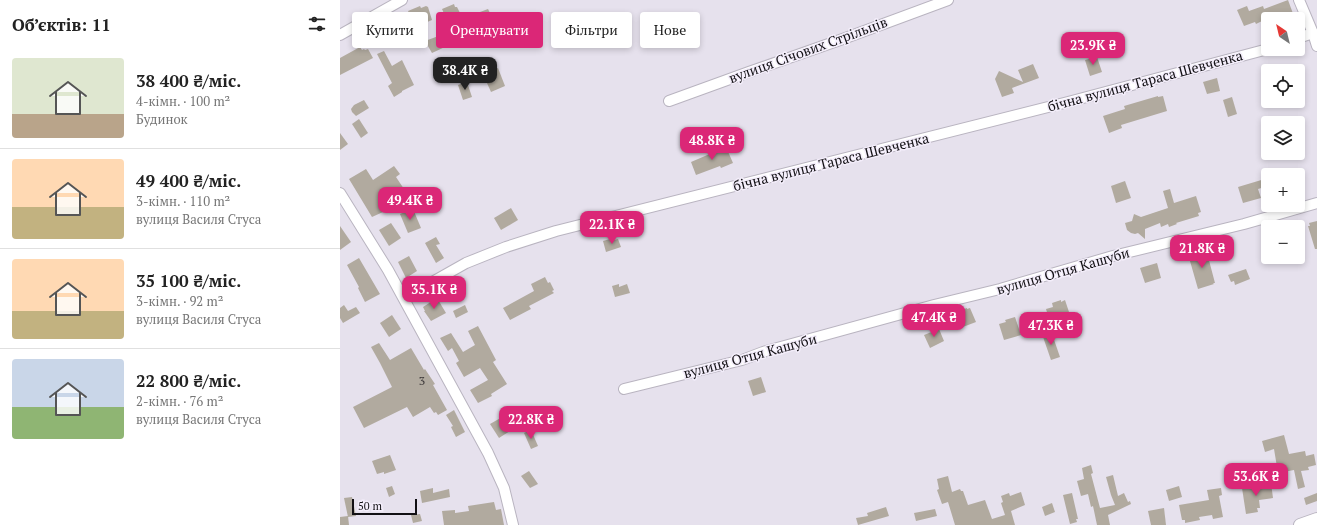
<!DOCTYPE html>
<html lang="uk">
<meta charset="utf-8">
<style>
body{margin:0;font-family:"PT Serif",serif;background:#f6f6f6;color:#222;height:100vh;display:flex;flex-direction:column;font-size:15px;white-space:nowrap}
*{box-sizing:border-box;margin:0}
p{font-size:13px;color:#767676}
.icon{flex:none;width:22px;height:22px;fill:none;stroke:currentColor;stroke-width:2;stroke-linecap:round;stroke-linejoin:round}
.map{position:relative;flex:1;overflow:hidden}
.details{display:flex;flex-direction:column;background:#fff;width:340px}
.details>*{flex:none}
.hud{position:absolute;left:12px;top:12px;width:380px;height:36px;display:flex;gap:8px}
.needle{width:26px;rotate:325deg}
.fabs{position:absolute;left:921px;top:12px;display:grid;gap:8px}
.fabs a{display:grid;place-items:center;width:44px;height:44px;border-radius:4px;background:#fff;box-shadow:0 2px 6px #0003;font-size:20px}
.scale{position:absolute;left:12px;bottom:10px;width:65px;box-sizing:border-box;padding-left:4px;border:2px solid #121014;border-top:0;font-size:11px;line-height:14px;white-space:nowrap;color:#121014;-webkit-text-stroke:3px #f4eefb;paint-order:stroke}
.price{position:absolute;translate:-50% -34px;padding:0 9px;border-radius:8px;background:#db2777;color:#fff;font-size:13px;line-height:26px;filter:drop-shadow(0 1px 2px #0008)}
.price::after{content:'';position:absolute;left:50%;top:24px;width:12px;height:9px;margin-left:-6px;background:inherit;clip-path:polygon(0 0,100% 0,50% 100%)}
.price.on{background:#222;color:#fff}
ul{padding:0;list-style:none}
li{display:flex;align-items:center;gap:12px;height:100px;padding:0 12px}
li+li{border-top:1px solid #e0e0e0}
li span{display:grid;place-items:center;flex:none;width:112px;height:80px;border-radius:4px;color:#555}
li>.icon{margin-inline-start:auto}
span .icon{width:48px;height:48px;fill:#fffc;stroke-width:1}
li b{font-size:17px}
h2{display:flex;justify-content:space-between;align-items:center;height:48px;padding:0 12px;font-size:17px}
.pill{padding:0 14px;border-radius:4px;background:#fff;box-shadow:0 2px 6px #0003;font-size:14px;line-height:36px}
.pill.on{background:#db2777;color:#fff}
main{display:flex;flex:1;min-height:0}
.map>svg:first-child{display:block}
.building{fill:#b1aa9f}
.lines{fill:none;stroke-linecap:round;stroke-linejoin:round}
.minor-casing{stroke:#b9b4c0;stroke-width:12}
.tertiary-casing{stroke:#b9b4c0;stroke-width:14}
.minor{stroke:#fff;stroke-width:10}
.tertiary{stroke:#fff;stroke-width:12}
.labels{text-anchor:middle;stroke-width:3;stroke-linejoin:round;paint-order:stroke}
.number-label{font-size:12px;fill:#3a3637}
.street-label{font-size:14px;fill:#121014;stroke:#f4eefb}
</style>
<main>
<section class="details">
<h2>Об’єктів: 11<svg class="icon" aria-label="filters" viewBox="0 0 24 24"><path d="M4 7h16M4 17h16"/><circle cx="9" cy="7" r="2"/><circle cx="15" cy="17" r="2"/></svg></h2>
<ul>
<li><span style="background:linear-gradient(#dfe7d0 70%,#b9a48a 0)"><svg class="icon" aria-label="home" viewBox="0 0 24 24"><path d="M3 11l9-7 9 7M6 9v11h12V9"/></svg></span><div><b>38 400 ₴/міс.</b><p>4-кімн. · 100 m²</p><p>Будинок</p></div></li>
<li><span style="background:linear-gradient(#ffd9b3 60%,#c2b280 0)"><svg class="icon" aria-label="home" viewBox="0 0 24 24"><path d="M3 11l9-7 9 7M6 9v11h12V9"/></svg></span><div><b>49 400 ₴/міс.</b><p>3-кімн. · 110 m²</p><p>вулиця Василя Стуса</p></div></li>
<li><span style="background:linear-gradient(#ffd9b3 65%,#c2b280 0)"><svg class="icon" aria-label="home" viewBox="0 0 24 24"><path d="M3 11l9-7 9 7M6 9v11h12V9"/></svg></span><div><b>35 100 ₴/міс.</b><p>3-кімн. · 92 m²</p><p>вулиця Василя Стуса</p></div></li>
<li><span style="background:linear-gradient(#c9d6e8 60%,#8fb573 0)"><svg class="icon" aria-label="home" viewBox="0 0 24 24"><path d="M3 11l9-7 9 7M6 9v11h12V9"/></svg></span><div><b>22 800 ₴/міс.</b><p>2-кімн. · 76 m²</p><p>вулиця Василя Стуса</p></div></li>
</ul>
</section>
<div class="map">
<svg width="977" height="525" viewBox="0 0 977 525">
<rect width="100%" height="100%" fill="#e6e1ed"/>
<!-- building -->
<g class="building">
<polygon points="948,0 955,19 928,19 927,34 922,21 916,24 915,22 904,26 897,10 907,6 909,11 923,6 924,9"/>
<polygon points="114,4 115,7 117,7 121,15 118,16 124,30 123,31 125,35 124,37 106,45 107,46 92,53 85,41 112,31 102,9"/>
<polygon points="80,6 81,8 86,6 88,7 92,20 66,31 69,37 60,41 54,27 72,20 68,11"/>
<polygon points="148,9 156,26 148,30 140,12"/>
<polygon points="20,47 22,50 24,49 25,50 28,49 33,58 0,75 0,58"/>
<polygon points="44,51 52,66 62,60 74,85 62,91 62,92 54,97 48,86 52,83 37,54"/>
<polygon points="757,57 762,72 750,76 745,60"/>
<polygon points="693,64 699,78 672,88 674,93 662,97 655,79 659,71 683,82 678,70"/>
<polygon points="158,68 165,86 151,92 143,74"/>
<polygon points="877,78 880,91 867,94 863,82"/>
<polygon points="127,82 132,97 123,100 118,85"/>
<polygon points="818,96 818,97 823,96 827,111 781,125 782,128 769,133 763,116 785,109 784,106"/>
<polygon points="892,97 897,114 888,117 883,100"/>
<polygon points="24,100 29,108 16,116 12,112 11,109 14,105"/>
<polygon points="19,119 28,133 21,138 12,124"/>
<polygon points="0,133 8,144 0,150"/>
<polygon points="386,147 393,163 381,168 380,166 356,175 351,162"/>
<polygon points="54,166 60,174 56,177 66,192 45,206 47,208 43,212 32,217 9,179 26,169 33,180"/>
<polygon points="928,178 928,186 918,189 921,198 903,203 898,187"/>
<polygon points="785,181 791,198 776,203 771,186"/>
<polygon points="830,189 834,203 856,196 861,212 858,213 859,216 836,223 837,224 829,227 828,224 821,227 820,223 805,229 805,239 798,233 795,234 791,233 787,230 785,223 792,221 794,214 801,217 828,208 823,191"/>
<polygon points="171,208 178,220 161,230 154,218"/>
<polygon points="73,209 81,228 68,233 60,214"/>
<polygon points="977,221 977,249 975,249 968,226 970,226 969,223"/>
<polygon points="51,223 61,238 49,246 39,230"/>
<polygon points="0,226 11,242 0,250"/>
<polygon points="96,237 100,244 96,245 104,258 96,263 85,243"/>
<polygon points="270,239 270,241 278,239 281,247 266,252 263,241"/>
<polygon points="866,249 875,283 873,283 874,284 858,289 848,254"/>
<polygon points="69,256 77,271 66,278 58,262"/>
<polygon points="19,258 40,294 25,302 18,288 19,287 7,265"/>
<polygon points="817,263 821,278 805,283 800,268"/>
<polygon points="906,269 910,279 895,285 894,281 891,282 888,275"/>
<polygon points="205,277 208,283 210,282 214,290 212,291 214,293 189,306 191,309 170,320 163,308 194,291 191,284"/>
<polygon points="117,284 124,296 117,300 110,287"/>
<polygon points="279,284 279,287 287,284 290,293 275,297 272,286"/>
<polygon points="97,298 106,313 91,321 84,311 85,311 83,307"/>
<polygon points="721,300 721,302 725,300 731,318 711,325 706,309 713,307 712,303"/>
<polygon points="4,305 8,311 16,307 20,313 3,323 0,318 0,308"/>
<polygon points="125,305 128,312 116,318 113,311"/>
<polygon points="627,308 627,309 630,308 636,322 615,330 610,317 617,315 616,313 620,312 619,311"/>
<polygon points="52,315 61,329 49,337 40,323"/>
<polygon points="675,317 681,335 664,340 659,324 666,322 665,320"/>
<polygon points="138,326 156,360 153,362 167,384 151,394 152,396 138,403 130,390 148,380 140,368 124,377 116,363 119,361 112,348 108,351 100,338 111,333 123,352 135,345 128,331"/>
<polygon points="599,329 604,341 590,348 584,335"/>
<polygon points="711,331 720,357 711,360 702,334"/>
<polygon points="39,343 50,360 71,348 84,370 85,369 95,384 93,385 107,410 98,415 96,412 94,413 90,407 73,417 67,407 24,428 13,407 52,387 40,363 31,347"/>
<polygon points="421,377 426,392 413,396 408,381"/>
<polygon points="114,410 125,432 116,437 111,427 113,426 106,415"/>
<polygon points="164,416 173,429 159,438 150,424"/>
<polygon points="191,430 198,446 191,449 184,433"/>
<polygon points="944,435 949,454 965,451 966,456 974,454 976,465 968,467 969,470 961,471 965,487 958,489 954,470 938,473 934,449 925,452 922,441"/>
<polygon points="50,455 56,470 44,474 44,472 37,474 32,461"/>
<polygon points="751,465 753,473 751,474 760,508 775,505 771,495 766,477 773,475 778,496 784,493 788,502 790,501 791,504 768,515 770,525 757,525 753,506 751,507 748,494 741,496 737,481 744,479 742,468"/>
<polygon points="189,471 198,484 190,488 181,476"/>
<polygon points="608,476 612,492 620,489 621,491 623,491 628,505 645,500 652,519 665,515 661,503 663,502 661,496 669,493 670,496 681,492 685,505 671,511 675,525 615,525 608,502 602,504 597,490 599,489 597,479"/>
<polygon points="931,483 933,498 919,500 920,508 917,508 918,512 906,514 902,488"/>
<polygon points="52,486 55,494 49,497 46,488"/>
<polygon points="839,486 842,497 829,501 826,490"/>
<polygon points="93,488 93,493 109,489 110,497 82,503 80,491"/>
<polygon points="881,488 882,495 879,496 883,517 873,519 872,515 859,517 860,520 845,523 845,520 842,520 839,505 869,500 867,490"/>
<polygon points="732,493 738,519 736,519 737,522 730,524 723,495"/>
<polygon points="977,493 977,501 966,505 964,498"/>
<polygon points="12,497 16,516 8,517 4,498"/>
<polygon points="154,502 156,510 161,509 164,525 104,525 102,511 115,510 115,513 129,511 128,506"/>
<polygon points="712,503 715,512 705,516 702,507"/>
<polygon points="546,507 549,516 518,525 516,518 528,516 527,513"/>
<polygon points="824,508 826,525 811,525 808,511"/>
<polygon points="595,509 597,516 576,521 574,513"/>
<polygon points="80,514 82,521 73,523 71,515"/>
<polygon points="8,516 9,525 0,525 0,517"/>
</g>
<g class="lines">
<!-- minor casing -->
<g class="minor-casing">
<g id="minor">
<polyline points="959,0 973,33 977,46"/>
<polyline points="0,35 62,0"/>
<polyline points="958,38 973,33"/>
<polyline points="329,101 409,72 500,40 608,0"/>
<polyline points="0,193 48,270 148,453 164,488 173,525"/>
<polyline points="64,298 126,263 166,247 216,231 728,102 928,49"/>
<polyline points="284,389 402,360 423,352 594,305 660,289 773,256 904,224 977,203"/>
</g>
</g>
<!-- tertiary casing -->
<g class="tertiary-casing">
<polyline id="tertiary" points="960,525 977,519"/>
</g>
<!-- minor -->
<use href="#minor" class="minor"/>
<!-- tertiary -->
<use href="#tertiary" class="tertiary"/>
</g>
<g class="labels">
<!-- number labels -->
<g class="number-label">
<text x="82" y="385">3</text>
</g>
<!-- street labels -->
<g class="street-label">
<text transform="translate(468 50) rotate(-20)" y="5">вулиця Січових Стрільців</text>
<text transform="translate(805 81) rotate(-15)" y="5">бічна вулиця Тараса Шевченка</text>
<text transform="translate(491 162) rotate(-14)" y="5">бічна вулиця Тараса Шевченка</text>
<text transform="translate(723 271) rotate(-16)" y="5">вулиця Отця Кашуби</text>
<text transform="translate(410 356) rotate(-15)" y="5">вулиця Отця Кашуби</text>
</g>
</g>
</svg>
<div class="fabs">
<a><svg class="needle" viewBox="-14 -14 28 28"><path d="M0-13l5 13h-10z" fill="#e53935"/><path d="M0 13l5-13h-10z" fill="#767676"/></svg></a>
<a><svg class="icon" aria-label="locate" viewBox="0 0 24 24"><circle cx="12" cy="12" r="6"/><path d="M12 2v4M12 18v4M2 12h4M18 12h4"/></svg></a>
<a><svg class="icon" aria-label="layers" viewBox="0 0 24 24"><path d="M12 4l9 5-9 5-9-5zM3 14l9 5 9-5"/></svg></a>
<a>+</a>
<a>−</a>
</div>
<div class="scale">50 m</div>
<b class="price" style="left:753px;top:66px">23.9K ₴</b>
<b class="price on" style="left:125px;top:91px">38.4K ₴</b>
<b class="price" style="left:372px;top:161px">48.8K ₴</b>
<b class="price" style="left:70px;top:221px">49.4K ₴</b>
<b class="price" style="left:272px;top:245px">22.1K ₴</b>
<b class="price" style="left:862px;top:269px">21.8K ₴</b>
<b class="price" style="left:94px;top:310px">35.1K ₴</b>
<b class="price" style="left:594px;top:338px">47.4K ₴</b>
<b class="price" style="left:711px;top:346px">47.3K ₴</b>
<b class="price" style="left:191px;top:440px">22.8K ₴</b>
<b class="price" style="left:916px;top:497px">53.6K ₴</b>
<div class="hud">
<a class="pill">Купити</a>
<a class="pill on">Орендувати</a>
<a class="pill">Фільтри</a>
<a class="pill">Нове</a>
</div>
</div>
</main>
